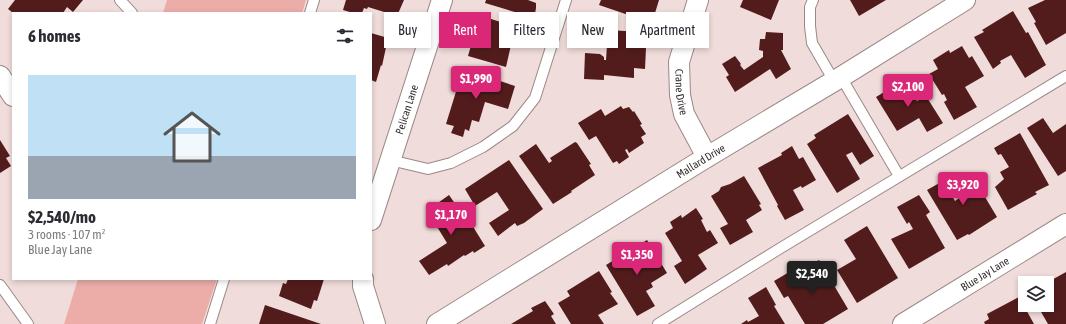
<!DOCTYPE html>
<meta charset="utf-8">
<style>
body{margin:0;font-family:"Asap Condensed",sans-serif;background:#f7f7f7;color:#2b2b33;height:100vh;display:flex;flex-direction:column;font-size:15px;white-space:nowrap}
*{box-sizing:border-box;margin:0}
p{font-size:13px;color:#7c7c81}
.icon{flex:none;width:22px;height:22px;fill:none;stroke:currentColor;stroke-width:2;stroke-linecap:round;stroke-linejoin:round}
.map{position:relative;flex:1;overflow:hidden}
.sheet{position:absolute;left:12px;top:12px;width:360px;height:268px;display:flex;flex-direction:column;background:#fff;border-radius:0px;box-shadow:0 2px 6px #0003}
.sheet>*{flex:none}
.guide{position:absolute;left:384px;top:12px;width:380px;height:36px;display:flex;gap:8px}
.tools{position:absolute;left:1018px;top:276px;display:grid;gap:8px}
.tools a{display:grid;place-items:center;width:36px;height:36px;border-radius:0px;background:#fff;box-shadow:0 2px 6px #0003;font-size:20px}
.price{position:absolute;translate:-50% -34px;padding:0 9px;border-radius:4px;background:#db2777;color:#fff;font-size:13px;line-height:26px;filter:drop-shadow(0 1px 2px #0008)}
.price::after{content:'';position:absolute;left:50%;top:24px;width:12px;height:9px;margin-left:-6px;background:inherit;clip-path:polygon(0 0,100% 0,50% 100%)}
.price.current{background:#222;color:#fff}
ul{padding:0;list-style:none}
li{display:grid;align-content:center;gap:8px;height:212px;padding:0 16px}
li+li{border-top:1px solid #e1e1e2}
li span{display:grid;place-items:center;height:124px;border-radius:0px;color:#555}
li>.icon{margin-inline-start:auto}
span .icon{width:72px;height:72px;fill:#fffc;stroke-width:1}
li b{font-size:17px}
h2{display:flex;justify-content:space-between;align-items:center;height:48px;padding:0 16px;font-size:17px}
.pill{padding:0 14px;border-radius:0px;background:#fff;box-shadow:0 2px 6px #0003;font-size:14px;line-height:36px}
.pill.current{background:#db2777;color:#fff}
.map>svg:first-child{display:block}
.green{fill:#ecada9}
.building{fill:#531c1c}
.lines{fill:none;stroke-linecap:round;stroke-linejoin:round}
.lane-casing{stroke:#9b8987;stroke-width:12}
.street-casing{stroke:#9b8987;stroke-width:22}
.lane{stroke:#fff;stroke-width:10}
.street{stroke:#fff;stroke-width:20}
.labels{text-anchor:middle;stroke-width:4;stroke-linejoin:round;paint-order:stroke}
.street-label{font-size:11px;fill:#342c2c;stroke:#fde9e7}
</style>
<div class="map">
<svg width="1066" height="324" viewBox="0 0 1066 324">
<rect width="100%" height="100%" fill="#f0dcda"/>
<!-- green -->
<g class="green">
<polygon points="167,0 306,0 302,13 163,13"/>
<polygon points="78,279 217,279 202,324 64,324"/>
</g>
<!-- building -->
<g class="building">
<polygon points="15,0 83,0 73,12 67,7 63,13 13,13 8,9"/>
<polygon points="346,0 404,0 397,16 368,7 367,9 364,8 362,13 353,13 343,10"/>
<polygon points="486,0 528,0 536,3 536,8 535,14 531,17 485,3"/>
<polygon points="601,0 659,0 652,23 599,5"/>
<polygon points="743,0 779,0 771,20 740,7"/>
<polygon points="850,0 886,0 859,16"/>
<polygon points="1045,0 1066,0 1066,33 1046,45 1034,23 1036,22 1028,8"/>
<polygon points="1013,11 1026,33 1028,32 1046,65 1025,78 1011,55 1000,61 1001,63 993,69 974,37 984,32 982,30"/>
<polygon points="488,18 522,29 517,47 511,45 506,67 468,56 474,35 480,37 481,34 479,33 483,21 487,22"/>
<polygon points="608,30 641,32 640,48 646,48 645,69 634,68 634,78 604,75 604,80 584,79 585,53 600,54 604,57 604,60 606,60"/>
<polygon points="766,32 783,33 783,50 781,50 791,69 776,79 770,69 735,92 726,77 729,75 722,64 735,56 741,64 740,65 744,70 763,57 763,51 759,50 760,39 765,39"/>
<polygon points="371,33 388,38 382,66 381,65 376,82 371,80"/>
<polygon points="962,46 969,58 972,56 984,76 965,87 977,107 954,120 944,102 947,100 944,94 942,95 929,74 938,69 933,60 949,50 950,53"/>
<polygon points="463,69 515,86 508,109 485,102 479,122 472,120 469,131 465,129 463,137 451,133 454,126 446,124"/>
<polygon points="904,80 917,101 926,96 943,123 927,132 919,118 897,131 876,97"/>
<polygon points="621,106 623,109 629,107 633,112 634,111 642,124 640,125 646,134 641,137 644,143 629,153 627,149 625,150 629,157 619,164 617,161 613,163 596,136 589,140 578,123 601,109 605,116"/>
<polygon points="848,114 874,156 860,165 852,152 846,155 860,179 837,193 807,144 816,138 814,135"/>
<polygon points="1043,118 1053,133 1066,124 1066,171 1058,176 1027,128"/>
<polygon points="1020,133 1049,185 1035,192 1037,194 1008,210 995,187 1004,179 1000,172 1009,167 1001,154 998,155 994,148"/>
<polygon points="0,140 10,156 6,158 11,166 0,173"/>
<polygon points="575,142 577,143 591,164 589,165 595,175 571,191 572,192 553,204 519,156 536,144 549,163 552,161 550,158"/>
<polygon points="792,146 799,159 803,157 816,180 802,188 801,186 793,190 804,210 785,220 777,206 778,205 758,168 782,155 781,153"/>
<polygon points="509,160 543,209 524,223 517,226 515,223 498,236 489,223 509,210 497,192 475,206 465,189"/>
<polygon points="970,172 997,217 969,235 968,234 957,240 927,190 943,181 955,201 962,196 955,184 958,178"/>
<polygon points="744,176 761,204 759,205 762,210 746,220 753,232 730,245 720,228 728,224 711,196 719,191 721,187 730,184"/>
<polygon points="449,195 465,218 467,217 485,246 474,253 473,251 465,256 464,255 448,266 447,264 429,275 419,261 447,243 428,212 436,207 435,205"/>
<polygon points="919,195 930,212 926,215 945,248 909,269 891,239 913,229 909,222 907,224 897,207"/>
<polygon points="696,208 703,219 701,220 707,232 710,230 718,243 698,255 707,269 685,284 674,266 682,261 665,233 673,228 670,222 681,215 682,218"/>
<polygon points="867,226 898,278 857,303 837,270 856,259 844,240"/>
<polygon points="647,240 667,273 651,283 653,287 646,291 655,306 637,316 606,265"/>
<polygon points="819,260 848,309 823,324 805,324 788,296 784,298 774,281 796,268 805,283 812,279 805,268"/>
<polygon points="599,271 612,292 610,293 618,304 598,315 604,324 571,324 558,303 570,296 567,291"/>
<polygon points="1066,272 1066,324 1048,324 1037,305 1047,305 1047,283 1040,283 1046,279 1048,282"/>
<polygon points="288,279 324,279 317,301 314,300 311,309 279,296 283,283 286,284"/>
<polygon points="766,287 776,305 774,306 785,324 741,324 747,320 748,322 759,316 748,298"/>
<polygon points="1019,297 1034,324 985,324 984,322 989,319 987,314"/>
<polygon points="545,301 554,314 551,316 556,324 511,324 533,311 531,308"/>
<polygon points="265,305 321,324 259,324"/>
</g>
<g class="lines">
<!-- lane casing -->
<g class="lane-casing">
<g id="lane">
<polyline points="120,0 132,13"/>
<polyline points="813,0 810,7 810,26 812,43 834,81"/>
<polyline points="310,13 314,0"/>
<polyline points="841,77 899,176"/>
<polyline points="390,160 428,169 451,163 483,147 513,126 535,98 566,0"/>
<polyline points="0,285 28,324"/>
<polyline points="210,324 224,279"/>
<polyline points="658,324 779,249 1066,76"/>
</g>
</g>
<!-- street casing -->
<g class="street-casing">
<g id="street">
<path id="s1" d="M698,0L679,62L680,95L684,114L707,157"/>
<polyline points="0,76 13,96"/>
<path id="s2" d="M371,220L442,0"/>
<polyline points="363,279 363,286 375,324"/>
<path id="s3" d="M437,324L707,157L841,77L965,0"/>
<path id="s4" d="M903,324L1066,224"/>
</g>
</g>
<!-- lane -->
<use href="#lane" class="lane"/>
<!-- street -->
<use href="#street" class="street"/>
</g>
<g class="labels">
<!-- street labels -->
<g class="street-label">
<text dy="4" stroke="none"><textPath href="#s1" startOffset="95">Crane Drive</textPath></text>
<text dy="4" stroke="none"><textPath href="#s2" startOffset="116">Pelican Lane</textPath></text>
<text dy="4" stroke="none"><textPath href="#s3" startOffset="310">Mallard Drive</textPath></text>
<text dy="4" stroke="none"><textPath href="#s4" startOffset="96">Blue Jay Lane</textPath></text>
</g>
</g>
</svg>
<div class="tools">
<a><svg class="icon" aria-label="layers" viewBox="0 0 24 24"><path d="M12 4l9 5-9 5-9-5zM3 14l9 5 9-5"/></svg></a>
</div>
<b class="price" style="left:476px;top:100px">$1,990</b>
<b class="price" style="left:908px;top:108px">$2,100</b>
<b class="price" style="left:963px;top:206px">$3,920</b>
<b class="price" style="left:451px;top:236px">$1,170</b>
<b class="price" style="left:637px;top:276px">$1,350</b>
<b class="price current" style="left:812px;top:295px">$2,540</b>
<div class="guide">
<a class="pill">Buy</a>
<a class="pill current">Rent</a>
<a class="pill">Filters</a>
<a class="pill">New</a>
<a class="pill">Apartment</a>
</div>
<section class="sheet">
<h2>6 homes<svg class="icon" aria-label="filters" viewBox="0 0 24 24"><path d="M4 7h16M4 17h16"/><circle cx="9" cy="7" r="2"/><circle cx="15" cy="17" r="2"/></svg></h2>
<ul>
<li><span style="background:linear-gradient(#bfe0f5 65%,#9aa5b1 0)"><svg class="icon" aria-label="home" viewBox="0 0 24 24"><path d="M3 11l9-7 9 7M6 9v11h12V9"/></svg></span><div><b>$2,540/mo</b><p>3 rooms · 107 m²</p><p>Blue Jay Lane</p></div></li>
</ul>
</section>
</div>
